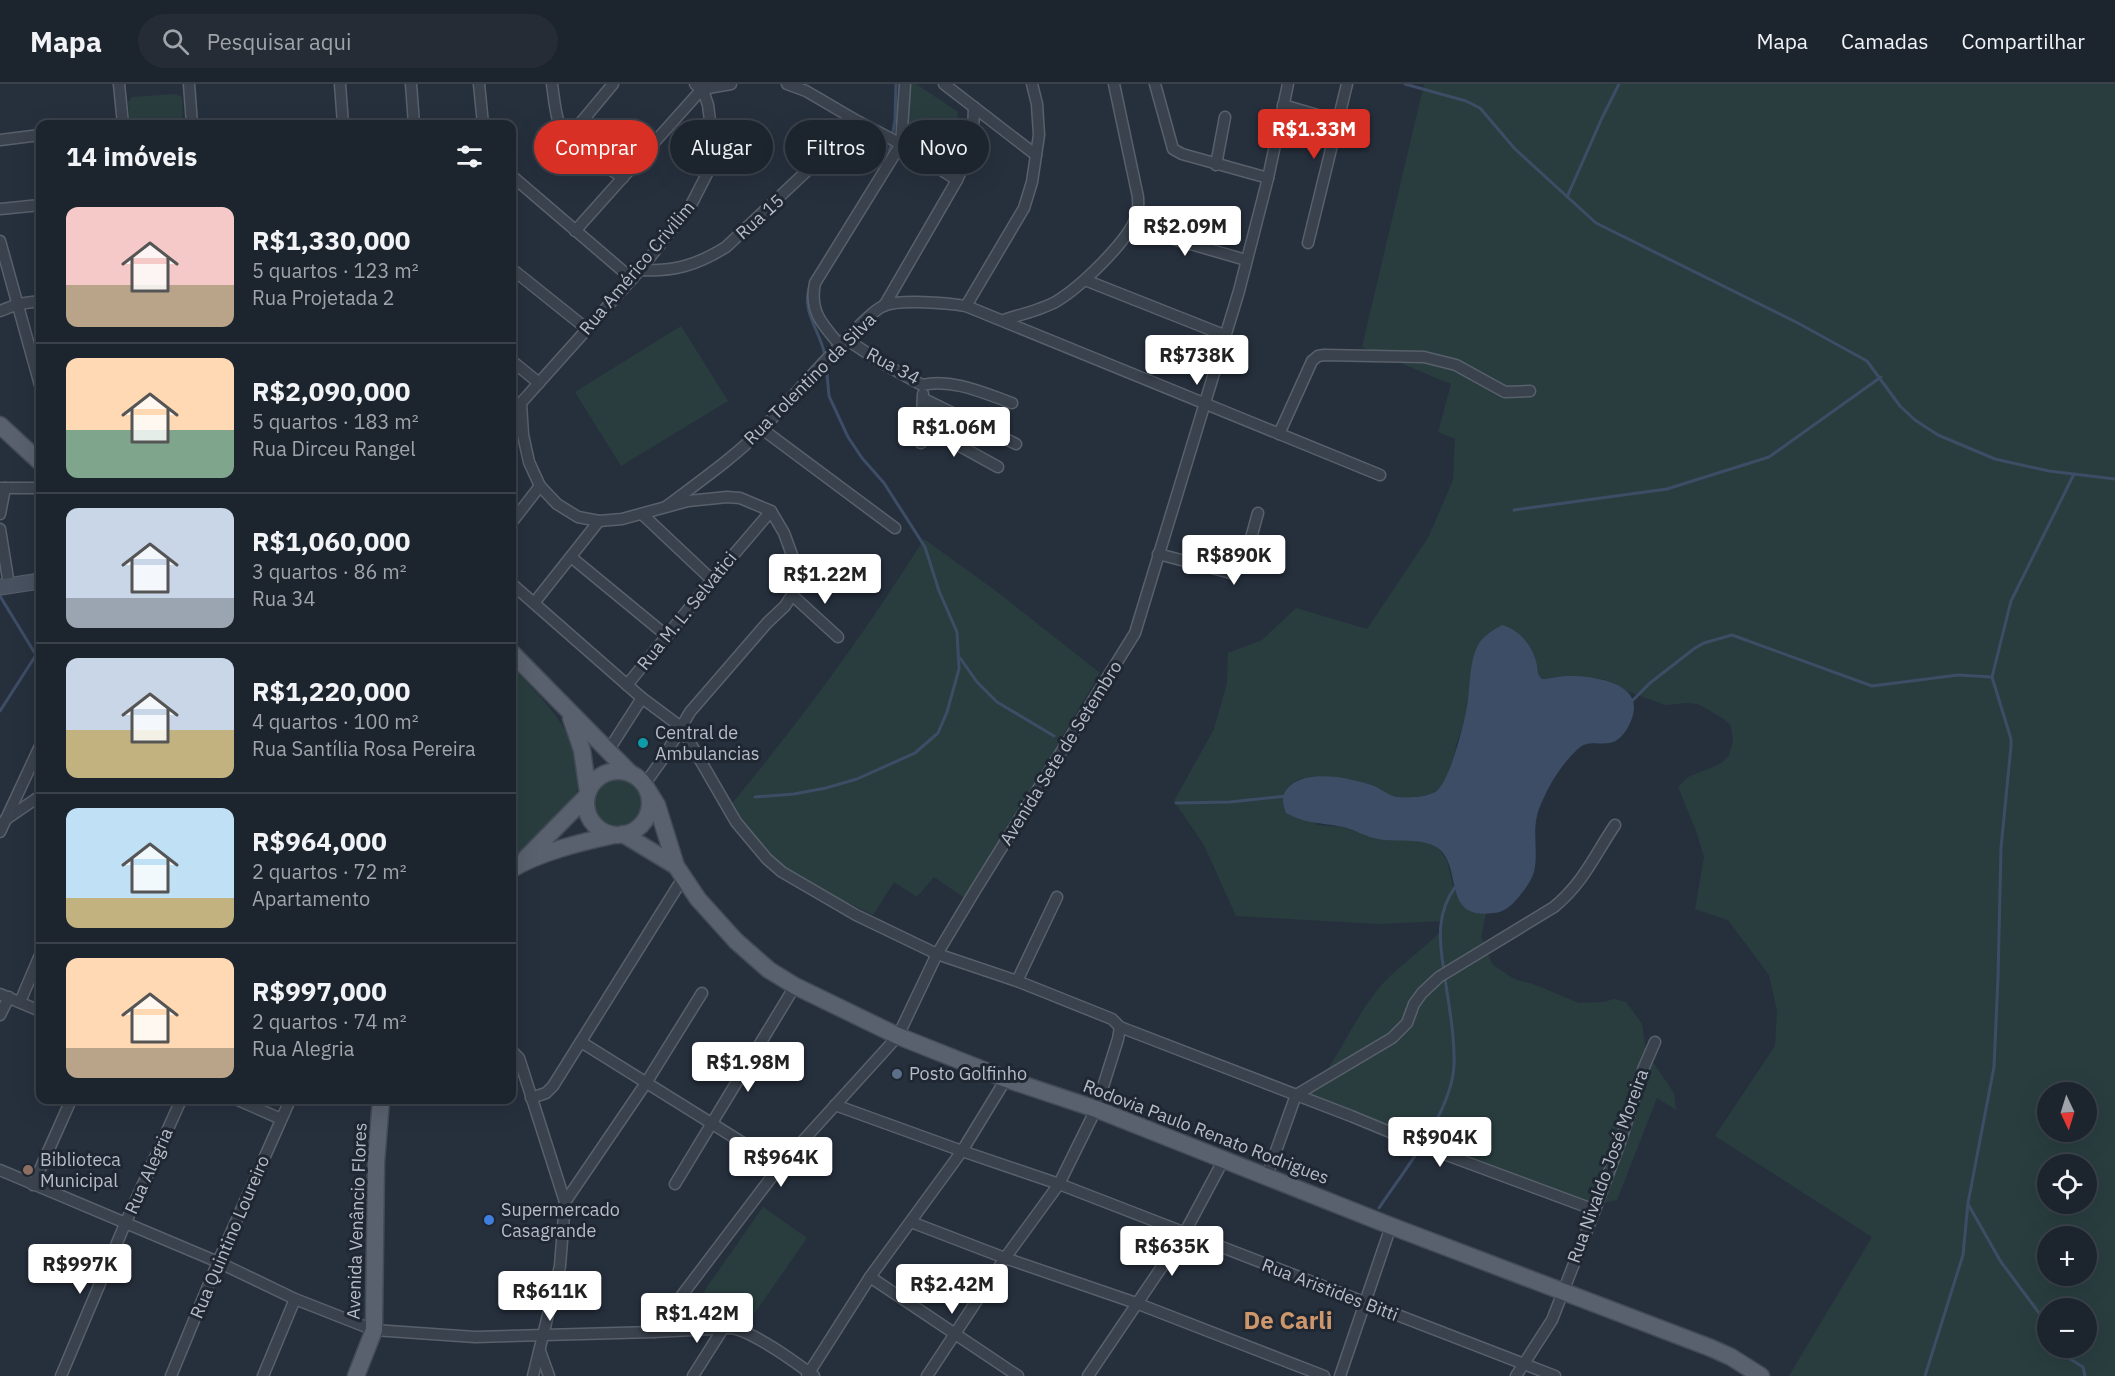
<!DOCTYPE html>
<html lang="pt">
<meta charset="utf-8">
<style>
body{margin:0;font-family:"IBM Plex Sans",sans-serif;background:#252c36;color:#f1f3f6;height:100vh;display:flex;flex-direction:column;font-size:22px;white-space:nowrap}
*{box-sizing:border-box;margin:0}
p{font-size:20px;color:#a0a4aa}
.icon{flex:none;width:33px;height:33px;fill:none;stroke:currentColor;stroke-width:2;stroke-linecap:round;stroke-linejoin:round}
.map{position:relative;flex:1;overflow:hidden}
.side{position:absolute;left:36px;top:36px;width:480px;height:984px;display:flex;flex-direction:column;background:#1c242e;border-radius:12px;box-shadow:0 6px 24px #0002,0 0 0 2px #3a414a}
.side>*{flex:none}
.top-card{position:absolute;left:534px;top:36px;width:570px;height:54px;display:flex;gap:12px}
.needle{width:39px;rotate:176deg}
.fabs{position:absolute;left:2037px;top:998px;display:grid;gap:12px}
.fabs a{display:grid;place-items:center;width:60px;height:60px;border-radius:50%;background:#1c242e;box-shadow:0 6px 24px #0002,0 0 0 2px #3a414a;font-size:30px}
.price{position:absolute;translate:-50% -51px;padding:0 14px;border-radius:6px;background:#fff;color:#222;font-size:20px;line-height:39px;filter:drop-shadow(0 2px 3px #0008)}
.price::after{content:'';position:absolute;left:50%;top:36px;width:18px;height:14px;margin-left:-9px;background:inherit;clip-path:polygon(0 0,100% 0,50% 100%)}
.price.on{background:#d93025;color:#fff}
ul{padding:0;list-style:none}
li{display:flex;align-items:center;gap:18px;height:150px;padding:0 30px}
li+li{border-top:2px solid #3a414a}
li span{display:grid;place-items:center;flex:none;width:168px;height:120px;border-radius:12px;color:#555}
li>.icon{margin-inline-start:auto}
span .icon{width:72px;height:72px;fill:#fffc;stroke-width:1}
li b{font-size:26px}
h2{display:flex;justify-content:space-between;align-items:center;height:72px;padding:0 30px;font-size:26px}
.pill{padding:0 21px;border-radius:27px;background:#1c242e;box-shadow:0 6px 24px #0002,0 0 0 2px #3a414a;font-size:21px;line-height:54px}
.pill.on{background:#d93025;color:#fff}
header{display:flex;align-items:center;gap:36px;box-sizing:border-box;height:84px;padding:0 30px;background:#1c242e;border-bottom:2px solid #3a414a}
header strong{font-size:28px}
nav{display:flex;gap:33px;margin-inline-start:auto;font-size:21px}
.search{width:420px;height:54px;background:#252c36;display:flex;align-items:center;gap:15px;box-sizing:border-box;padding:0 21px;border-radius:33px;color:#a0a4aa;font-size:22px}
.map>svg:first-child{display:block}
.green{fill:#293d3f;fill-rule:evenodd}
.water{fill:#3d4d65}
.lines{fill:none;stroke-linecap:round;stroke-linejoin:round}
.stream{stroke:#3d4d65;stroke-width:3}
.minor-casing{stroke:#58606b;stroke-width:13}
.secondary-casing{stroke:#58606b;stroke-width:17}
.primary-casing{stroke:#434b56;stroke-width:19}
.minor{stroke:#3a424d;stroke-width:10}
.secondary{stroke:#485160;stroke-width:15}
.primary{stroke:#58616d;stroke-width:16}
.culture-dot{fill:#0f9aa8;stroke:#1f2732;stroke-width:2}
.service-dot{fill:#5c6f8a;stroke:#1f2732;stroke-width:2}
.education-dot{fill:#8d6e63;stroke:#1f2732;stroke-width:2}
.shop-dot{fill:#3f7fe0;stroke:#1f2732;stroke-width:2}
.labels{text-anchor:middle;stroke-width:6;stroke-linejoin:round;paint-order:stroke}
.street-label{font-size:18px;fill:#b6bdc8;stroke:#1f2732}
.poi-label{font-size:18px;fill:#b6bdc8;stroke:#1f2732;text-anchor:start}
.district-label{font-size:24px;font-weight:bold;fill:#ce976b;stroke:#1f2732}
</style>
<header>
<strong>Mapa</strong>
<div class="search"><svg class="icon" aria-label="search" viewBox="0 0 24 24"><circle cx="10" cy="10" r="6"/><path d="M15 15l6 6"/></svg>Pesquisar aqui</div>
<nav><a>Mapa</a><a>Camadas</a><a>Compartilhar</a></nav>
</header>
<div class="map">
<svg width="2115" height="1292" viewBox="0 0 2115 1292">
<rect width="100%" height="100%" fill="#26303d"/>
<!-- green -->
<g class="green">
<polygon points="900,0 916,0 958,28 954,69 949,87 900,61"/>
<path d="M1424,0H2115V1292H1789L1872,1153L1715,1052L1775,962L1777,927L1769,891L1728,836L1695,825L1704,773L1696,747L1678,703L1688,693L1722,679L1729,671L1733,658L1731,642L1724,635L1698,620L1687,619L1665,621L1624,606L1603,595L1564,592L1542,595L1538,590L1537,581L1529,563H1477C1472,585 1470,608 1465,631C1463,641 1459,651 1456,662C1453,675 1450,694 1440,704C1428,715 1401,715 1387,710C1381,708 1377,703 1371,701C1345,694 1291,680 1282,715L1317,741L1342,743L1377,755L1421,757L1438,764L1447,776L1454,806L1474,829H1486L1481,853L1492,880L1514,895L1533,900L1579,919L1604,918L1614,915L1626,918L1642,940L1646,968L1674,1009L1676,1026L1657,1014L1617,1116L1595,1120L1306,1013C1335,982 1350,942 1375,909C1394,884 1421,868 1442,846V837L1381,840L1236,832L1204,761L1174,717L1214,645L1227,599L1228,569L1262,556L1296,524L1367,545L1428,454L1453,396L1455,355L1438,348L1451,300L1362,263ZM2048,1008H2086V1047H2048ZM2048,1080H2086V1119H2048ZM2048,1152H2086V1191H2048ZM2048,1224H2086V1263H2048Z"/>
<polygon points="175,10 182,13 183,40 130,40 128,19 132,13"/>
<polygon points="681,242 728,317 621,382 575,308"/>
<path d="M924,455L996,507L1100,589L966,815L934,793L917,813L894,798L873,831L789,790L723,730C796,643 864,551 924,455Z"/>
<path d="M512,583C541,613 601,670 572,717C561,732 534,756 520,770L512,775Z"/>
<circle cx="617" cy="719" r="27"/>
<polygon points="763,1123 807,1154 745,1243 700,1213"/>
</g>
<!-- water -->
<path class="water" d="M1502,541C1520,546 1533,562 1537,581C1538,588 1537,590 1542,595C1550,595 1558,592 1565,592C1586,591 1636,596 1634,625C1633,636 1626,650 1617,656C1606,664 1590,654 1579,664C1561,680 1547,704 1539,725C1531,746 1539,767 1534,788C1531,798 1523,808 1517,815C1511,822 1504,828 1494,829C1439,837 1465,780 1436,763C1418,753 1397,759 1378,755C1366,753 1355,746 1343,743C1321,738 1308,741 1286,729C1282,717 1280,710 1291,701C1309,685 1353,694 1374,702C1383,706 1389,712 1399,713C1410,714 1425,713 1435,708C1450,700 1466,633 1468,615C1470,598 1470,576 1478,561C1484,551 1492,547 1502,541Z"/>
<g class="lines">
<!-- stream -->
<g class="stream">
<polyline points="1405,0 1466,17 1480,24 1515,65 1596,139 1796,238 1867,277 1900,322 1915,336 1938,351 1995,375 2049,387 2115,395"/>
<polyline points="892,53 895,36 896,0"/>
<polyline points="888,73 891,59"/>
<polyline points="1567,113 1602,34 1619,0"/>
<path d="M810,202C800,226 821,248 825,272"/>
<polyline points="1514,426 1667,405 1769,373 1881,293"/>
<polyline points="0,512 36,571 0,627"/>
<polyline points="960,574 977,598 997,618 1054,652"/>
<polyline points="1632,617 1650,599 1695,564 1704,559 1732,551 1872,602 1958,591 1992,593"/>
<polyline points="755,713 794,710 826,704 857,695 915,669 938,649 947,628 959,585 957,548 939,507 925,463 884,399 862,374 848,353 829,312 826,279"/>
<polyline points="1176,719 1230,718 1287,712"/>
<path d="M1444,887C1439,857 1436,828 1456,802"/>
<polyline points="1968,1120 2001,1178 2048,1241"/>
<path d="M1379,1124C1405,1085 1452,1028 1454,981C1455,952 1449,923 1445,894"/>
<polyline points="2061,1263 2067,1273 2083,1283 2085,1292"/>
<polyline points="1925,1292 1963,1171 1968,1119 1994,983 1998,894 2001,764 2011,662 2011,655 1992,593 2011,517 2074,390"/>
</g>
<!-- minor casing -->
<g class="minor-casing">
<g id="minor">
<polyline points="119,0 123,40"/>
<polyline points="189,0 192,40"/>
<polyline points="340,0 343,40"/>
<polyline points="411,0 414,40"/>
<polyline points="479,0 483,40"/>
<path d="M552,0C554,14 555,29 560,43C567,58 608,83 623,94"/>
<polyline points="787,0 806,7 859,38 901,60 957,96"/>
<polyline points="944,0 1036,71"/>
<polyline points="1155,0 1173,65 1182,70 1268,94"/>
<polyline points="1283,21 1338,37"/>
<polyline points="568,54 613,0"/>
<polyline points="0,56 40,51"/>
<polyline points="1216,81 1225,33"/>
<polyline points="512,92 631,194"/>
<polyline points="0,125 40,121"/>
<polyline points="1132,143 1246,176"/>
<polyline points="575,147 702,5 731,0"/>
<polyline points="0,157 40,301"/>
<polyline points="1308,159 1347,0"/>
<polyline points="512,185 587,245"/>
<path d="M640,186C674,188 697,181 726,163L859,38"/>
<polyline points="1085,196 1224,251"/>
<polyline points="884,222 957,96 969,69 973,50 974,23"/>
<polyline points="966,222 1024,124 1032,98 1039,51 1037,20 1032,0"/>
<polyline points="0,227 18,220 40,217"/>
<path d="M1004,236C1021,230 1042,226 1057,217C1080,203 1129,157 1137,131C1139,125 1138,119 1138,113L1114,0"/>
<path d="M846,255L882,279L922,301C952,294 984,309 1012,319"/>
<path d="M839,260C822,240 809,227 815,199L901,60L905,0"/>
<polyline points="512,277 539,299"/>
<polyline points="924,315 1016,360"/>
<polyline points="521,319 523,351 529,378 540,402 557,420 578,433 599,437 622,435 688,417 727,413 740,414 771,427 784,449 792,471 795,485 792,511 785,522 767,539 690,628 664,673 644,701"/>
<polyline points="512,329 640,186 691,121 712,80 714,67 708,21 704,9 695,0"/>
<polyline points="922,341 998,383"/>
<polyline points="762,345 895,444"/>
<polyline points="1279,350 1312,277 1318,272 1324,271 1424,273 1456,281 1505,308 1530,307"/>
<polyline points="921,359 923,310"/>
<polyline points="0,404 40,404"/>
<path d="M667,422C700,397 735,373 764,343C795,311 823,277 855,246C863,238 873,227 883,222C900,215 947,219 966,222L1380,391"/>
<polyline points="0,430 5,404"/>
<polyline points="642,430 712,496"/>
<polyline points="512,438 540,402"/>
<polyline points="0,445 9,501"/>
<path d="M1158,470L1231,489C1246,482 1253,445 1258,429"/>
<polyline points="571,473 667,552"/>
<polyline points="512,500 642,614 681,643 736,738 767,775 782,788 856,831 937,870 1017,897 1112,935 1120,943 1118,955 1096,1025 1059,1100 1005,1174 927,1292"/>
<polyline points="792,511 838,553"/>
<polyline points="534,519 599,437"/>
<polyline points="627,601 712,496 771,427"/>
<polyline points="608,667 642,614"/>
<polyline points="5,736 40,712"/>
<polyline points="0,748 40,662"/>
<polyline points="1017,897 1057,813"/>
<polyline points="0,910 40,927"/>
<polyline points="20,918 40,871"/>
<polyline points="0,931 9,913"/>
<polyline points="1120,943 1351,1032 1436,1067 1595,1126"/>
<polyline points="581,958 780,1082"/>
<polyline points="512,967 519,974 565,1118 560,1182 533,1292"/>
<polyline points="531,1014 546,1009 553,1002 683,794"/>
<polyline points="238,1016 281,1035"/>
<polyline points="835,1021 962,1067 1059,1100 1555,1292"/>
<path d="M0,1086L218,1178L295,1215L374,1246L475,1253L654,1248L731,1244C753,1247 795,1278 814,1292"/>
<path d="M1267,1092L1296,1011L1392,954L1407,939L1414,920L1422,909L1439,893L1554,823C1584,798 1594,772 1615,741"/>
<polyline points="675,1100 795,902"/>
<polyline points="33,1101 71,1016"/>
<polyline points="565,1118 646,999 702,909"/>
<polyline points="911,1138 1005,1174 1136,1219 1324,1292"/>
<polyline points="870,1193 1018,1292"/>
<polyline points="654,1248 780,1082 898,952 937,870 976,805 1135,549 1239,207 1268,94 1288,0"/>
<polyline points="540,1267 549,1292"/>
<polyline points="61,1292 125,1140 181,1016"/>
<polyline points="171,1292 218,1178 290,1016"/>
<polyline points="263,1292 295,1215"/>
<polyline points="693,1292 724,1243"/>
<polyline points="807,1292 870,1193 962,1067 1006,995"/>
<polyline points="1088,1292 1184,1150 1224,1075"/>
<polyline points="1340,1292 1391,1142"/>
<polyline points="1516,1292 1552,1236 1595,1126 1622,1053 1644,983 1655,958"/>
</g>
</g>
<!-- secondary casing -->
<g class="secondary-casing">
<polyline id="secondary" points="0,503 40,497"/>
</g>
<!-- primary casing -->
<g class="primary-casing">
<g id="primary">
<polyline points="0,341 40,378"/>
<polyline points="512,569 631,690"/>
<polyline points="571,634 582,666 588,708"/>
<circle cx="618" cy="719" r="32"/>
<polyline points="647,705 657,721 676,782 698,815 736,857 769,886 795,902 898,952 1006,995 1096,1025 1391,1142 1711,1264 1731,1273 1761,1292"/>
<polyline points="623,750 676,782"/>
<polyline points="526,774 586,713"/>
<path d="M512,785C540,768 582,758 614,751"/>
<polyline points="356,1292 374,1246 374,1238 376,1078 381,1016"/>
</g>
</g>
<!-- minor -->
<use href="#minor" class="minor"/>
<!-- secondary -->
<use href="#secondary" class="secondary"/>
<!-- primary -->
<use href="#primary" class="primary"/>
</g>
<!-- markers -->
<circle class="culture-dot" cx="643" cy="659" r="6"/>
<circle class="service-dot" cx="897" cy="990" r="6"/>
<circle class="education-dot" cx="28" cy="1086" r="6"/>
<circle class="shop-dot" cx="489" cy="1136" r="6"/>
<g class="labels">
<!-- street labels -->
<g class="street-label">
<text transform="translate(760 133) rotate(-42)" y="6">Rua 15</text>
<text transform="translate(637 184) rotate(-50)" y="6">Rua Américo Crivilim</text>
<text transform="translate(893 282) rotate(28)" y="6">Rua 34</text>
<text transform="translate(810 295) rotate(-45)" y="6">Rua Tolentino da Silva</text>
<text transform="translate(687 527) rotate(-51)" y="6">Rua M. L. Selvatici</text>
<text transform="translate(1061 669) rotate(-58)" y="6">Avenida Sete de Setembro</text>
<text transform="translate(1206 1048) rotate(21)" y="6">Rodovia Paulo Renato Rodrigues</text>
<text transform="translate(1608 1082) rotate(-70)" y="6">Rua Nivaldo José Moreira</text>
<text transform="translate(149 1087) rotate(-66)" y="6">Rua Alegria</text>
<text transform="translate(357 1137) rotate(-88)" y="6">Avenida Venâncio Flores</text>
<text transform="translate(230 1153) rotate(-67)" y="6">Rua Quintino Loureiro</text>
<text transform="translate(1330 1206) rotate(21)" y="6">Rua Aristides Bitti</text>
</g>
<!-- poi labels -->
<g class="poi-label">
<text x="655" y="655">Central de<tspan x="655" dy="21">Ambulancias</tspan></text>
<text x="909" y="996">Posto Golfinho</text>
<text x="40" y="1082">Biblioteca<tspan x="40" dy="21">Municipal</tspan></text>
<text x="501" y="1132">Supermercado<tspan x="501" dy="21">Casagrande</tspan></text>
</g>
<!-- district labels -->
<g class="district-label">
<text x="1288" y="1245">De Carli</text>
</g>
</g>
</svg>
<div class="fabs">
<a><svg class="needle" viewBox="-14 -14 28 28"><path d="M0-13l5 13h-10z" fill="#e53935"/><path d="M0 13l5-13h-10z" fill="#a0a4aa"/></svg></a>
<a><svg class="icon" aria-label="locate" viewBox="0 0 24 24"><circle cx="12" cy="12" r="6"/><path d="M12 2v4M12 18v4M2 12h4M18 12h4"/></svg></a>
<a>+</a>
<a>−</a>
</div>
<b class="price on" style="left:1314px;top:76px">R$1.33M</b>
<b class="price" style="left:1185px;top:173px">R$2.09M</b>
<b class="price" style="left:1197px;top:302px">R$738K</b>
<b class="price" style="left:954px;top:374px">R$1.06M</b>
<b class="price" style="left:1234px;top:502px">R$890K</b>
<b class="price" style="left:825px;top:521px">R$1.22M</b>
<b class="price" style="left:748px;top:1009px">R$1.98M</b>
<b class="price" style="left:1440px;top:1084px">R$904K</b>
<b class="price" style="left:781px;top:1104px">R$964K</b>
<b class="price" style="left:1172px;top:1193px">R$635K</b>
<b class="price" style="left:80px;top:1211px">R$997K</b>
<b class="price" style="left:952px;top:1231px">R$2.42M</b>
<b class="price" style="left:550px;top:1238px">R$611K</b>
<b class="price" style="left:697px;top:1260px">R$1.42M</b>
<div class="top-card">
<a class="pill on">Comprar</a>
<a class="pill">Alugar</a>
<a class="pill">Filtros</a>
<a class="pill">Novo</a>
</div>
<section class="side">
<h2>14 imóveis<svg class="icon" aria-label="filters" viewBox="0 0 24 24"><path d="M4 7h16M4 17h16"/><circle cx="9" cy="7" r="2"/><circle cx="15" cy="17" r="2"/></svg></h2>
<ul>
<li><span style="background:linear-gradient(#f6c9c9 65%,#b9a48a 0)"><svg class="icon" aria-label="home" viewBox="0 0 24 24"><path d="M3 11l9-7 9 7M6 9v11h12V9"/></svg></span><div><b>R$1,330,000</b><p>5 quartos · 123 m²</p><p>Rua Projetada 2</p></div></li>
<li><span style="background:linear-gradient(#ffd9b3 60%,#7fa58c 0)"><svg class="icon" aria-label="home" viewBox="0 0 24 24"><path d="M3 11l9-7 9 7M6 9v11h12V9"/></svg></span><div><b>R$2,090,000</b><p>5 quartos · 183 m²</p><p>Rua Dirceu Rangel</p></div></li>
<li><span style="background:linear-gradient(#c9d6e8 75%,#9aa5b1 0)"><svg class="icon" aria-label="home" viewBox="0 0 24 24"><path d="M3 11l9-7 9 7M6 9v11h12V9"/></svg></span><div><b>R$1,060,000</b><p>3 quartos · 86 m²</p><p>Rua 34</p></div></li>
<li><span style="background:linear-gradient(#c9d6e8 60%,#c2b280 0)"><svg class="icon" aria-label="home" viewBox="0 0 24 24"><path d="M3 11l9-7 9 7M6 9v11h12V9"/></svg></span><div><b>R$1,220,000</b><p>4 quartos · 100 m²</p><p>Rua Santília Rosa Pereira</p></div></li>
<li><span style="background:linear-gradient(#bfe0f5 75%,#c2b280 0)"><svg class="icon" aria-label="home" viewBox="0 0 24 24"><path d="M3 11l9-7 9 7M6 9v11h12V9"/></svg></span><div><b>R$964,000</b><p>2 quartos · 72 m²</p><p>Apartamento</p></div></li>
<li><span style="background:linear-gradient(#ffd9b3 75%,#b9a48a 0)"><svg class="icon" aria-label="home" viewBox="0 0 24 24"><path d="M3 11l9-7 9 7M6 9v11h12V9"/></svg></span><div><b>R$997,000</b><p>2 quartos · 74 m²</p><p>Rua Alegria</p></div></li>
</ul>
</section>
</div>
